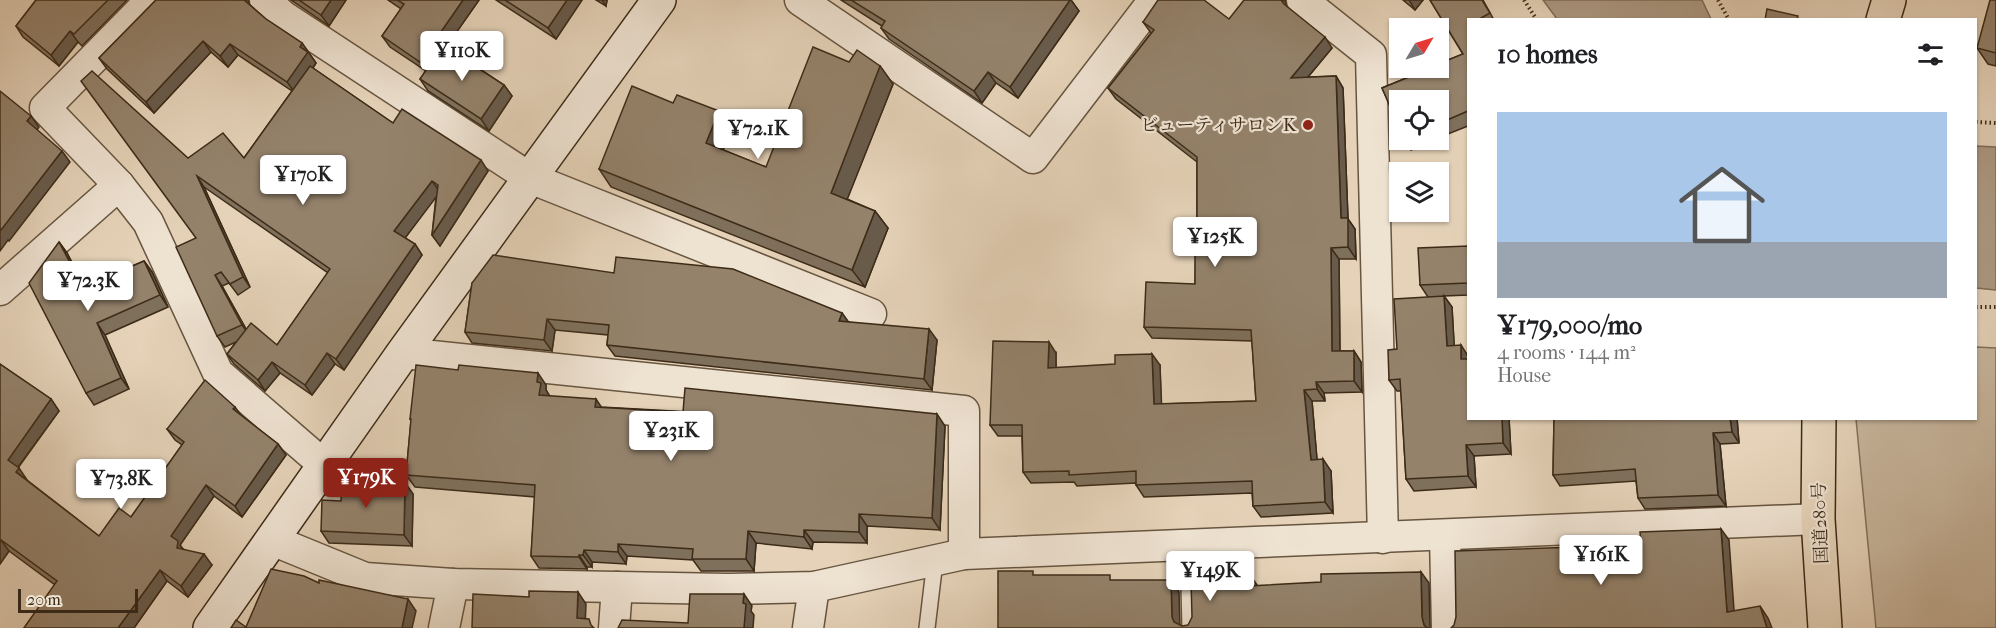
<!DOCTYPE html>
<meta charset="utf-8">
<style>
body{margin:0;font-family:"IM FELL French Canon","Noto Serif JP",serif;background:#f6f6f6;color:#202124;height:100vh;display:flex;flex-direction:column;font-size:22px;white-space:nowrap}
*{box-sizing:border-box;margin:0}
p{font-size:20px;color:#757577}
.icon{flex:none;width:33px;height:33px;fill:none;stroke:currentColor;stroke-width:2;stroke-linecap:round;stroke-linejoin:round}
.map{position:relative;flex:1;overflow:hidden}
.details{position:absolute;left:1467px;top:18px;width:510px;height:402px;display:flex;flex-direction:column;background:#fff;border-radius:0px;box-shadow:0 2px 4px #0004}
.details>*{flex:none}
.needle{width:39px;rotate:52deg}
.fabs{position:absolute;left:1389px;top:18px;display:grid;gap:12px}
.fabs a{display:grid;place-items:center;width:60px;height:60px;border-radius:0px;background:#fff;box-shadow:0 2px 4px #0004;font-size:30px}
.scale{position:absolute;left:18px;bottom:15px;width:120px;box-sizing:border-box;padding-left:6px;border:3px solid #3d2b18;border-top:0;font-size:16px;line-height:21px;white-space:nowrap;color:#3d2b18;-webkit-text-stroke:4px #eee2d1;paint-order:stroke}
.price{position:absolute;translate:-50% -51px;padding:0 14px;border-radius:6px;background:#fff;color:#222;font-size:20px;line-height:39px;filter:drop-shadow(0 2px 3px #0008)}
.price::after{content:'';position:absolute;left:50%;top:36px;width:18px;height:14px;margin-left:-9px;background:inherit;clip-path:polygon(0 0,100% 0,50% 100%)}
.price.on{background:#8f2418;color:#fff}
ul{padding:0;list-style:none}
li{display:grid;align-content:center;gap:12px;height:318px;padding:0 30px}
li span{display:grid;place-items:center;height:186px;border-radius:0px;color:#555}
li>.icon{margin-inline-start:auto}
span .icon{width:108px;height:108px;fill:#fffc;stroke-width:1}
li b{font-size:26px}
h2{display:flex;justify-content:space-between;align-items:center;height:72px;padding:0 30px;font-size:26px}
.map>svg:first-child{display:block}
.green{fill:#c8b69d;stroke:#82705a;stroke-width:1.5}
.water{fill:#ac9982;stroke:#806d58;stroke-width:1.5}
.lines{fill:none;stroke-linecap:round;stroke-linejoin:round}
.lane-casing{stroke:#675540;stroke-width:18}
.street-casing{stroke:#675540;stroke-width:33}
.secondary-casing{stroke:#3d2b18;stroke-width:36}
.highway-casing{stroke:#3d2b18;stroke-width:36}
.path{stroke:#3d2b18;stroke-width:4;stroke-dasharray:1.5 3;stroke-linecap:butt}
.lane{stroke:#eee2d1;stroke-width:15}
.street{stroke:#eee2d1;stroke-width:30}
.secondary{stroke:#eee2d1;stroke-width:33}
.highway{stroke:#e5d2b8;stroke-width:33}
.wall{fill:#7f705c;stroke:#3d2b18;stroke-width:1.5;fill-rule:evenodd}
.shaded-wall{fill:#685b4b;stroke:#3d2b18;stroke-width:1.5}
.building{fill:#94826b;stroke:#3d2b18;stroke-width:1.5}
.poi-dot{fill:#8f2418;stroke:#eee2d1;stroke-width:2}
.labels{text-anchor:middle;stroke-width:4.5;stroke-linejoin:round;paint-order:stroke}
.poi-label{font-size:18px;fill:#3d2b18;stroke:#eee2d1;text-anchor:end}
.street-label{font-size:18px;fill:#3d2b18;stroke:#eee2d1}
</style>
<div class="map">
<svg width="1996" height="628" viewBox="0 0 1996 628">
<rect width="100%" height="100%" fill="#e5d2b8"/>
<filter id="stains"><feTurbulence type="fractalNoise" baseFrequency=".00333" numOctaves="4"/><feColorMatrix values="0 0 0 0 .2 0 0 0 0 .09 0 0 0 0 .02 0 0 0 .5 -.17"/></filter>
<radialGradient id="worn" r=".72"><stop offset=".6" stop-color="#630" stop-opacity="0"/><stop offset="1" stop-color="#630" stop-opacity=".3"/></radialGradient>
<!-- green -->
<polygon class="green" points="1976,347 1996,348 1996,628 1876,628 1856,419 1976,418"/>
<!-- water -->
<g class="water">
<polygon points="1543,0 1702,0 1711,19 1557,19"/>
<polygon points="1976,146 1996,147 1996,290 1976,288"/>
</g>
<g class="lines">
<!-- lane casing -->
<g class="lane-casing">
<g id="lane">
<polyline points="1188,545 1190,628"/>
<polyline points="927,628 935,561"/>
</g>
</g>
<!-- street casing -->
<g class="street-casing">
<g id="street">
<polyline points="151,0 45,108 119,185 148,222 218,373 324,465"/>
<polyline points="265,0 283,16 530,178 871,314"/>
<polyline points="800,0 1033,158 1154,0"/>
<polyline points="1302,0 1371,55 1383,538"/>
<polyline points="0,290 119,185"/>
<polyline points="403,353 964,411 964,554"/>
<polyline points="1445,535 1447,628"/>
<polyline points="272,540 365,578 453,584 617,587 728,589 814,587 964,554 1818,519"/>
<polyline points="444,628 453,584"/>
<polyline points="614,628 617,587"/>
<polyline points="808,628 814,587"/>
</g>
</g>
<!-- secondary casing -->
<g class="secondary-casing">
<polyline id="secondary" points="210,628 403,353 659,0"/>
</g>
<!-- highway casing -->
<g class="highway-casing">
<g id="highway">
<polyline points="1883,20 1889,0"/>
<polyline points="1819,418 1818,519 1825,628"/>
</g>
</g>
<!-- path -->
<g class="path">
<polyline points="1524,0 1537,20"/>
<polyline points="1718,0 1729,20"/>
<polyline points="1976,122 1996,123"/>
<polyline points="1976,307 1996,307"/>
</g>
<!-- lane -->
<use href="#lane" class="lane"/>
<!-- street -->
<use href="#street" class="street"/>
<!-- secondary -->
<use href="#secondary" class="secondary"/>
<!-- highway -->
<use href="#highway" class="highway"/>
</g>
<!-- wall -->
<g class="wall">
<polygon points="36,0 127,0 82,46 78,42 59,66 23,37 16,26"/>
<path d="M156,0H248L249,4L266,19L302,43L316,63L313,68L393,123L488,171L440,246L432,235L436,196L405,238L415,244L422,255L344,370L335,364L312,395L280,373L265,391L234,364L227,354L236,342L225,347L217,336L196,239L188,158H244L292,91L238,55L228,67L211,52L154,113L107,69L99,58ZM204,187L328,273L277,345L246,329L222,286L229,283L238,295L250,287Z"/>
<polygon points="291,0 346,0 329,26"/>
<polygon points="388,0 479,0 446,47 504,85 512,96 489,131 428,91 420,79 426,71 390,47 382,36 401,9"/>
<polygon points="496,0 582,0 556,39"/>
<polygon points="596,0 607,0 606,6"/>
<polygon points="841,0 1071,0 1079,11 1018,98 996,83 982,103 889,39 881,28 882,26"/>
<polygon points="1285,0 1286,6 1332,48 1308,77 1336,76 1343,88 1348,219 1355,229 1356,259 1339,259 1340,351 1354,351 1361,362 1362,392 1324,393 1325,401 1312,401 1317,460 1331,471 1333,513 1261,517 1253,506 1252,493 1144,497 1136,485 1136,483 1077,486 1074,482 1031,483 1023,472 1022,436 998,436 990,425 1056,353 1056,368 1160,365 1161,404 1256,401 1252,341 1152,338 1144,327 1195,284 1197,218 1197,162 1116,99 1108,88 1151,33 1143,22 1229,19"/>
<polygon points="1403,0 1423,0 1415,10"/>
<polygon points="1430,0 1483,0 1494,20 1468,20 1468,126 1438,138 1438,100 1400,100 1400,129 1382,88 1431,68 1438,68 1438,64 1463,54"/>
<polygon points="1996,0 1996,66 1988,64 1977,48"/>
<polygon points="849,62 880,66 893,84 847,199 875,211 888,228 865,287 611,187 599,169 673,103 719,111 731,129 723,150 766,167"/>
<polygon points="1404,140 1435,140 1411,150"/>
<polygon points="59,242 67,253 85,287 144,261 152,272 168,307 105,335 129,389 94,405 86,393"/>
<polygon points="1468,246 1468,295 1444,296 1452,307 1454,346 1468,418 1509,418 1511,454 1474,456 1476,487 1414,491 1406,479 1401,391 1397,391 1389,380 1397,349 1428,297 1420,285"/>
<polygon points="472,283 842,313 848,322 937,340 932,390 615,356 607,345 608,335 555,330 552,351 472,343 465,332"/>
<polygon points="0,364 51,399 59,411 18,468 27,480 99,536 131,517 182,445 175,440 167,429 242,416 278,444 286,455 242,517 214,496 180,545 183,549 212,565 188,597 167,581 134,628 24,628 55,585 9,551 0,564"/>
<polygon points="546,385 546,390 549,395 549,396 601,407 945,426 940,530 867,526 867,543 813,542 812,549 756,543 754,571 701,571 693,560 627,556 626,564 592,562 592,567 587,567 587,569 539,568 531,556 535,497 415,487 406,475 411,421 410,419"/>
<polygon points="1554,418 1737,418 1739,443 1720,444 1726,506 1645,509 1638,498 1636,481 1560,486 1553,475"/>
<polygon points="405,483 413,494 412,546 329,543 321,531 341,501"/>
</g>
<!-- shaded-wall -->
<g class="shaded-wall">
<polygon points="331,0 346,0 329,26 321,15"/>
<polygon points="463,0 479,0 428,73 420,62"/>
<polygon points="567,0 582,0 556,39 548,28"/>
<polygon points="602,0 607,0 606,6"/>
<polygon points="1070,0 1071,0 1079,11 1018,98 1010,87"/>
<polygon points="1409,0 1423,0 1415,10"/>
<polygon points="70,31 78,42 59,66 51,55"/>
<polygon points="1325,37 1332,48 1298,89 1291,78"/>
<polygon points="203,41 211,52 154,113 146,102"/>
<polygon points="302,43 316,63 295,93 287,82 300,47"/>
<polygon points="230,44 238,55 228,67 220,56"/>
<polygon points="880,66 893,84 843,210 831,193"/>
<polygon points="988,72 996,83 982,103 974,91"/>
<polygon points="1336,76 1343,88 1348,219 1355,229 1356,259 1348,247 1341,218"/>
<polygon points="504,85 512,96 489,131 481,119"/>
<polygon points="719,111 731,129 719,161 706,143"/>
<polygon points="31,116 39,127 35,133 27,121"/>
<polygon points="62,151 70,162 9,241 8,240 0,251 0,228"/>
<polygon points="481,160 488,171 440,246 432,235"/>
<polygon points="197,176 204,187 250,287 243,277"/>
<polygon points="432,181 440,192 402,242 394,231"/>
<polygon points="875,211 888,228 865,287 852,270"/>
<polygon points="59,242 67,253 91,299 83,287"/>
<polygon points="415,244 422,255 344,370 336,359"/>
<polygon points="1331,248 1339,259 1340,363 1332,351"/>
<polygon points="144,261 152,272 168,307 160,295"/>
<polygon points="215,275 222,286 250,336 242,325"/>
<polygon points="1444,296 1452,307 1455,358 1447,346"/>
<polygon points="842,313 850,324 839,321"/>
<polygon points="547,319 555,330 552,351 544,340"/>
<polygon points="97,323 105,335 129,389 121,378"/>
<polygon points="929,329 937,340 932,390 924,379"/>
<polygon points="1049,342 1056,353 1056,379 1048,368"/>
<polygon points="1461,345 1468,356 1468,369 1461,359"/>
<polygon points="1354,351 1361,362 1362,392 1354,381"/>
<polygon points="327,353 335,364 312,395 305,385"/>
<polygon points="1152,354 1160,365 1162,415 1154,404"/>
<polygon points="272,362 280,373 265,391 258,380"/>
<polygon points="538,373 546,385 546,390 549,395 548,407 539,395 537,382"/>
<polygon points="1316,382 1324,393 1325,401 1317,389"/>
<polygon points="1304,390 1312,401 1318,471 1311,460"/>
<polygon points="51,399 59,411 15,471 8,460"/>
<polygon points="596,399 604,411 595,407"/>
<polygon points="235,407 243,418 233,409"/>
<polygon points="937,414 945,426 940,530 932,518"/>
<polygon points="1502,418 1509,418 1511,454 1503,443"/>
<polygon points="1730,418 1737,418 1739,443 1732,432"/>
<polygon points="1713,433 1720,444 1726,506 1718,495"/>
<polygon points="278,444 286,455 242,517 235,506"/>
<polygon points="1466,445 1474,456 1476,487 1468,476"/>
<polygon points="1323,459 1331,471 1333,513 1325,502"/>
<polygon points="19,468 27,480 16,472"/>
<polygon points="405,483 413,494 412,546 404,535"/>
<polygon points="206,485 214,496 180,545 185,552 177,548 171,536"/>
<polygon points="859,514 867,526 867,543 859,532"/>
<polygon points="1721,529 1729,540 1735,624 1727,612"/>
<polygon points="804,530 813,542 812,549 804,537"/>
<polygon points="748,531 756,543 754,571 746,559"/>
<polygon points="1,540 9,551 0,564 0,542"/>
<polygon points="618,544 627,556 626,564 618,552"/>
<polygon points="584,550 592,562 592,567 583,555"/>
<polygon points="204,554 212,565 188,597 181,586"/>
<polygon points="579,555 587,567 587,569 579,557"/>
<polygon points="160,570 167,581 134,628 118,628"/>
<polygon points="1421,572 1429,583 1430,628 1426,628 1424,625 1422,617"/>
<polygon points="1249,573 1257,585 1257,597 1249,586"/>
<polygon points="1171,580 1179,592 1180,628 1174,622 1172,617"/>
<polygon points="578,592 586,604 585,628 577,618"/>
<polygon points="744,594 752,606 751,611 754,615 753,628 744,628 743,603"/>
<polygon points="408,599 416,611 412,628 402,628"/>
<polygon points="1760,606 1768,618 1772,628 1767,628"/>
</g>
<!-- building -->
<g class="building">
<polygon points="36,0 108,0 74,34 70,31 51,55 16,26"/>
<polygon points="156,0 244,0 266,19 302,43 300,47 308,52 287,82 230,44 220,56 203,41 146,102 99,58"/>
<polygon points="299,0 331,0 321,15"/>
<polygon points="397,0 463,0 420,62 382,36 404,4"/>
<polygon points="505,0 567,0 548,28"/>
<polygon points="851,0 1070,0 1010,87 988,72 974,91 881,28 885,21"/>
<polygon points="1158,0 1204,0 1229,19 1244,0 1281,0 1284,4 1325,37 1291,78 1336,76 1341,218 1348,218 1348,247 1331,248 1332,351 1354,351 1354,381 1316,382 1317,389 1304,390 1311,460 1323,459 1325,502 1253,506 1252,481 1136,485 1136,471 1069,475 1069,471 1023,472 1022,425 990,425 993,341 1049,342 1048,368 1115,364 1115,355 1152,354 1154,404 1256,401 1251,330 1144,327 1146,282 1195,284 1195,218 1197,218 1197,157 1108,88 1154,30 1143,22"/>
<polygon points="1430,0 1482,0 1490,13 1481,18 1481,20 1468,20 1468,111 1438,124 1438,100 1400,100 1400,129 1382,88 1431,68 1438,68 1438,64 1463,54"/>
<polygon points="1990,0 1996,0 1996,53 1977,48"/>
<polygon points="1767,9 1798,16 1797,20 1765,20"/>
<polygon points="443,45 504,85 481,119 420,79"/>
<polygon points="813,47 849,62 857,50 880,66 831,193 875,211 852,270 599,169 632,86 673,103 677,95 719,111 706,143 766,167"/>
<polygon points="310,66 393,123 402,109 481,160 432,235 438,185 432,181 394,231 415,244 336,359 327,353 305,385 272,362 258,380 227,354 251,323 277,345 330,269 197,176 243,277 230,284 221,272 215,275 242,325 217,336 176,247 196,238 81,81 92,71 188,158 223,133 244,158"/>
<polygon points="0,91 31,116 27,121 62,151 1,230 0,228"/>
<polygon points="59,242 83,287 144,261 160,295 97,323 121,378 86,393 29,283"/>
<polygon points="1468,246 1468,283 1420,285 1418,248"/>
<polygon points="493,255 614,273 616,257 733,269 842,313 839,321 929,329 924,379 607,345 609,325 547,319 544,340 465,332 472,283"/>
<polygon points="1444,296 1447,346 1461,345 1461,359 1468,359 1468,418 1502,418 1503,443 1466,445 1468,476 1406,479 1400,379 1389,380 1388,350 1397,349 1394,299"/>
<polygon points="0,364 51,399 8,460 19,468 16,472 99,536 119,508 131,517 184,442 167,429 205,380 235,407 233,409 278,444 235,506 206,485 171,536 178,541 177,548 204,554 181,586 160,570 118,628 24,628 57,581 1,540 0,542"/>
<polygon points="416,365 458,370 459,365 538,373 537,382 541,383 539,395 596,399 595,407 683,412 685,388 937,414 932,518 859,514 859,532 804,530 804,537 748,531 746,559 692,559 693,549 618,544 618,552 584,550 583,555 579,555 579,557 531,556 535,485 406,475 411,419 410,419"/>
<polygon points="1554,418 1730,418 1732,432 1713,433 1718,495 1638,498 1635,469 1553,475"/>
<polygon points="342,480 405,483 404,535 321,531 322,500 341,501"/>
<polygon points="1721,529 1727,612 1760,606 1767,628 1451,628 1454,625 1456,617 1455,551 1641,545 1640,532"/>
<polygon points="271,569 304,576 319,583 319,580 408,599 402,628 231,628 236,620 246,627"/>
<polygon points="998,571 1033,571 1033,575 1110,575 1110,580 1171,580 1172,617 1174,622 1182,626 1188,625 1192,617 1191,580 1211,579 1211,575 1249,573 1249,586 1321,582 1321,574 1421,572 1422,617 1424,625 1427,628 998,628"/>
<polygon points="529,591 578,592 577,618 589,619 591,625 594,628 472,628 473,594 529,597"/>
<polygon points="690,594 744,594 743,603 746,604 744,628 618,628 622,620 688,623"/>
</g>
<!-- markers -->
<circle class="poi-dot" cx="1308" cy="125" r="6"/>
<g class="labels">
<!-- poi labels -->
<g class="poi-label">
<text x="1296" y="131">ビューティサロンK</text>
</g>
<!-- street labels -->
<g class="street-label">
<text transform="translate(1820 523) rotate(-92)" y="6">国道280号</text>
</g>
</g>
<rect width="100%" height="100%" filter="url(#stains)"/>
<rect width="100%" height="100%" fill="url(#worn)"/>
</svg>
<div class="fabs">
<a><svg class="needle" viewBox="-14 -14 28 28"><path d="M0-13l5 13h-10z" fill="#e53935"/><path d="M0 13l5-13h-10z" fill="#757577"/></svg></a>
<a><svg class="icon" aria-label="locate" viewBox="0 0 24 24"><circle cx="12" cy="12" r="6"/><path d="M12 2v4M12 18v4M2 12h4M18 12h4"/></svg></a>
<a><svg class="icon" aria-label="layers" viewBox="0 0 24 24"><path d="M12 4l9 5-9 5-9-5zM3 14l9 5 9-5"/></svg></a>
</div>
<div class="scale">20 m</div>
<b class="price" style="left:462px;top:82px">¥110K</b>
<b class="price" style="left:758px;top:160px">¥72.1K</b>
<b class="price" style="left:303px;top:206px">¥170K</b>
<b class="price" style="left:1215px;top:268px">¥125K</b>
<b class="price" style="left:88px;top:312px">¥72.3K</b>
<b class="price" style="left:671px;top:462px">¥231K</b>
<b class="price on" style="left:366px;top:509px">¥179K</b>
<b class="price" style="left:121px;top:510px">¥73.8K</b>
<b class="price" style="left:1601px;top:586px">¥161K</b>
<b class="price" style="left:1210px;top:602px">¥149K</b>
<section class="details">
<h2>10 homes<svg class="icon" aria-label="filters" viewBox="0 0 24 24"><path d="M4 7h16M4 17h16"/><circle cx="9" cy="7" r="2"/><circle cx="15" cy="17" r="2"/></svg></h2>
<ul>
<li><span style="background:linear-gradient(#a9c7e8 70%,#9aa5b1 0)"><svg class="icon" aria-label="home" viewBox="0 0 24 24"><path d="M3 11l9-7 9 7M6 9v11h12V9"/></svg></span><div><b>¥179,000/mo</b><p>4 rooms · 144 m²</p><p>House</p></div></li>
</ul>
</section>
</div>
